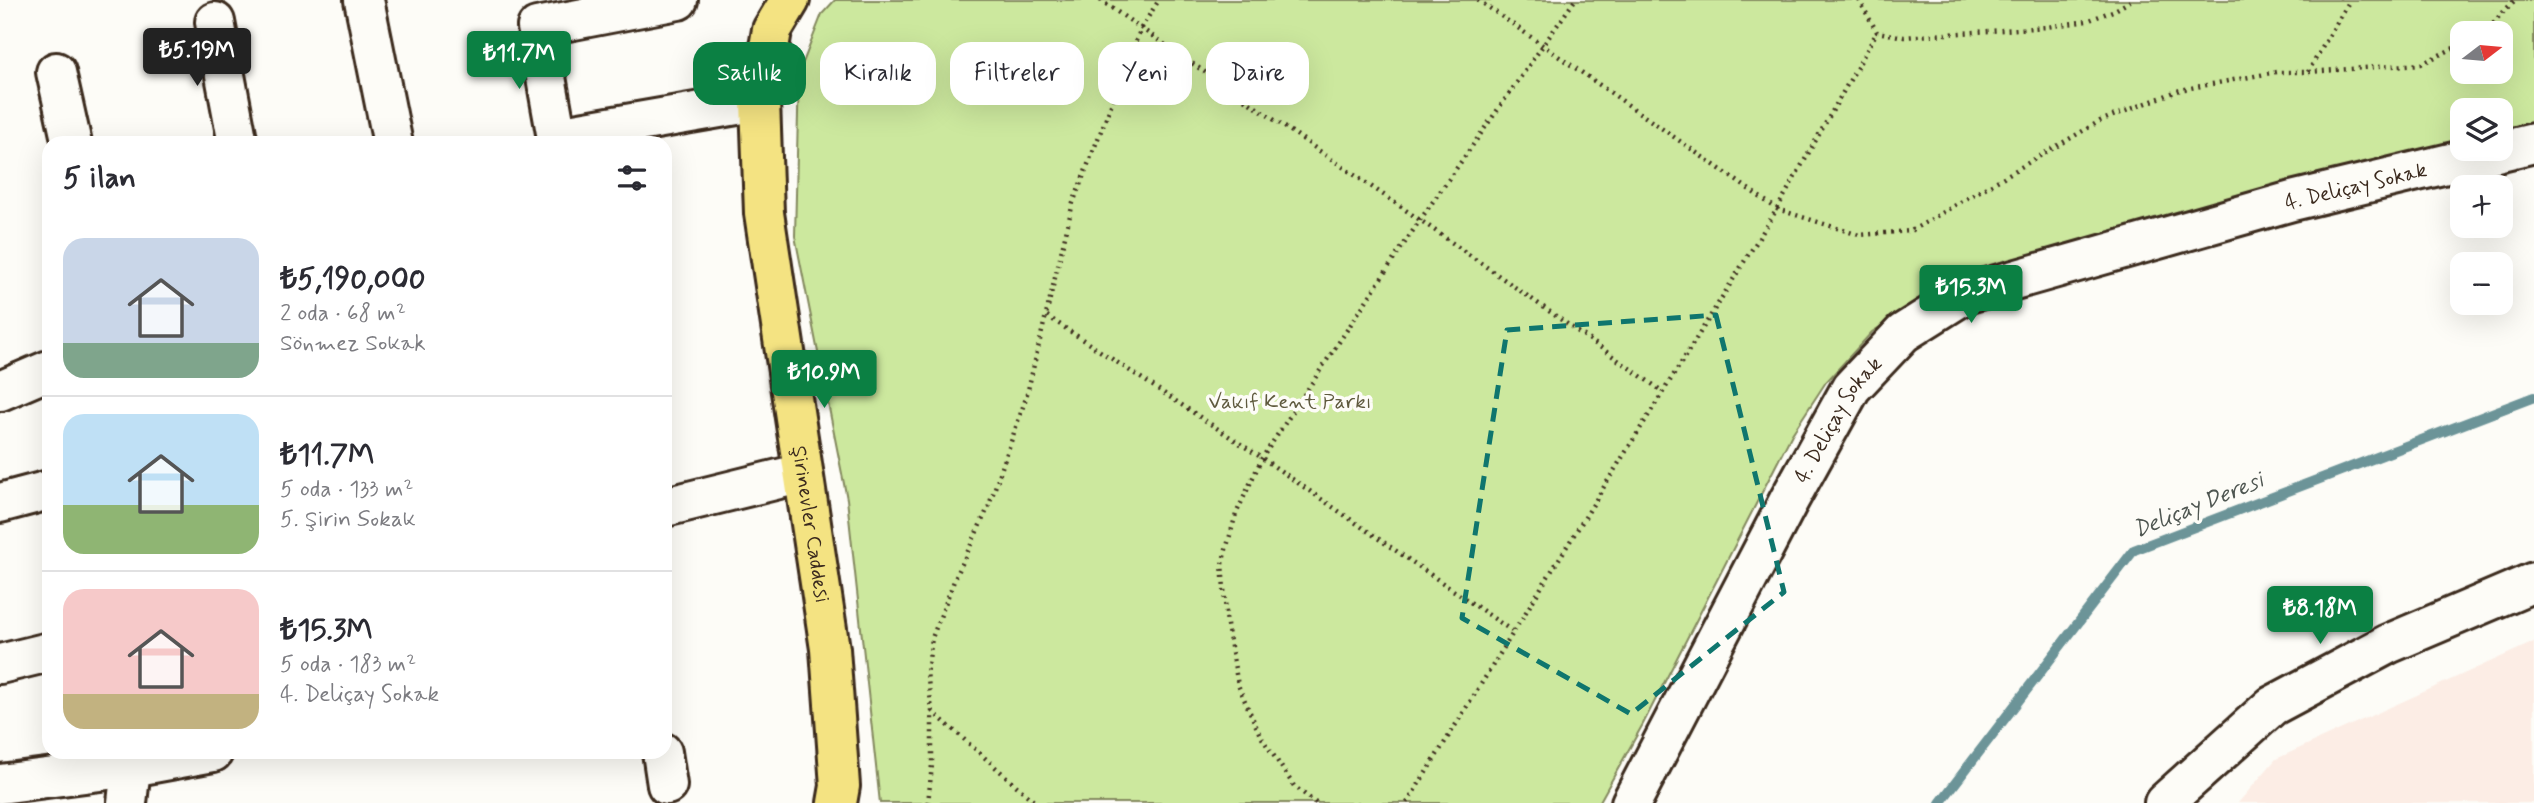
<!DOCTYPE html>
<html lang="tr">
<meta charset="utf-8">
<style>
body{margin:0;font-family:Mynerve,sans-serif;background:#f7f7f7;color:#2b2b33;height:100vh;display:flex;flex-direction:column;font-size:26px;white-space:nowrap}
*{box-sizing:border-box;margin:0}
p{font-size:23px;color:#7c7c81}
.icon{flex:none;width:38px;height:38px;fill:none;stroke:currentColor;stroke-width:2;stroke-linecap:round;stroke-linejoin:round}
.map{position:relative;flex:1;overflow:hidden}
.panel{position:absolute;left:42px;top:136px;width:630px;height:623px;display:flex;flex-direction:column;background:#fff;border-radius:21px;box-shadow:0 7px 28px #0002}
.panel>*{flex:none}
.banner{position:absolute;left:693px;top:42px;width:665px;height:63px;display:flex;gap:14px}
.needle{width:46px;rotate:74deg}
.fabs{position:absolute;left:2450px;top:21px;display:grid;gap:14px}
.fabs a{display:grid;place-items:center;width:63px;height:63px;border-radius:14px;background:#fff;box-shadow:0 7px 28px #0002;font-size:35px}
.price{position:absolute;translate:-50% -60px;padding:0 16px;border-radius:7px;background:#0b8043;color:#fff;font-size:23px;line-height:46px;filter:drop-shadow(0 2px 4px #0008)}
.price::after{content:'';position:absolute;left:50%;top:42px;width:21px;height:16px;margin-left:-10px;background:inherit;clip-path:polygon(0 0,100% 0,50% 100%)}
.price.current{background:#222;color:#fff}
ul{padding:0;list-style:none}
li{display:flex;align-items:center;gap:21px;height:175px;padding:0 21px}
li+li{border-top:2px solid #e1e1e2}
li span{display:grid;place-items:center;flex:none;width:196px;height:140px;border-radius:21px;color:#555}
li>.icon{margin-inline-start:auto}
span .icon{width:84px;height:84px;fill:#fffc;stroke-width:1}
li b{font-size:30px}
h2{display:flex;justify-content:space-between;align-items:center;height:84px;padding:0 21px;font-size:30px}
.tag{padding:0 24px;border-radius:21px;background:#fff;box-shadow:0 7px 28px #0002;font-size:24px;line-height:63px}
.tag.current{background:#0b8043;color:#fff}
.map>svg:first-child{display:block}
.built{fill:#fcede5}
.green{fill:#cce89e;stroke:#84895e;stroke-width:2;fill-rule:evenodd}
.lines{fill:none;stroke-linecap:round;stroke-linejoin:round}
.stream{stroke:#6c9498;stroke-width:10}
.minor-casing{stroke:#3b2a1e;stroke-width:44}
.major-casing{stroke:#3b2a1e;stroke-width:44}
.path{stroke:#3b2a1e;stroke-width:4.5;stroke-dasharray:2 5;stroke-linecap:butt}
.minor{stroke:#fdfcf7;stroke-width:38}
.major{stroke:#f4e382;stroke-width:38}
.marked{fill:none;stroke:#0f766e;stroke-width:5;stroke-dasharray:14 9;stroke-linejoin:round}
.labels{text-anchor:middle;stroke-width:7;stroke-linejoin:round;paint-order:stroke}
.street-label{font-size:21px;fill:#3b2a1e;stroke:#fdfcf7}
.park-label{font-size:21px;fill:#5f5a3e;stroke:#fdfcf7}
.water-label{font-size:23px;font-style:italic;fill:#4f5651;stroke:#fdfcf7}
</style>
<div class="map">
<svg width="2534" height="803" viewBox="0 0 2534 803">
<rect width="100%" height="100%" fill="#fdfcf7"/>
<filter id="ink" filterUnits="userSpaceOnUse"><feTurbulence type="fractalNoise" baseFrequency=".0143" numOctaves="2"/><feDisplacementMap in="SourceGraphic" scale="14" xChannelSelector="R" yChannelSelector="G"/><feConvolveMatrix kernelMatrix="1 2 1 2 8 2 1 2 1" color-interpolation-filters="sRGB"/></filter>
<g filter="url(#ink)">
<!-- built -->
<polygon class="built" points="2534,642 2534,803 2238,803 2276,759"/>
<!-- green -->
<path class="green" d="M835,0H2534V127L2501,135V110H2462V145L1926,298L1872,332L1826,382L1792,434L1643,724L1599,803H880L847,499L795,236L799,73L822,14ZM2462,33H2501V72H2462Z"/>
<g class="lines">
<!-- stream -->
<polyline class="stream" points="1940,803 2134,550 2534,397"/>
<!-- minor casing -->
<g class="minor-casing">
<g id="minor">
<polyline points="364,0 393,144"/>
<polyline points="215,22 238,144"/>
<polyline points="56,72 72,144"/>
<polyline points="557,136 760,101"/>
<polyline points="558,144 537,27 678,0"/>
<polyline points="0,391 49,370"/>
<polyline points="0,503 49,490"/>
<polyline points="665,507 803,473"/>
<polyline points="0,664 49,652"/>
<polyline points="662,752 667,785"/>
<polyline points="0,784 131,767 213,752"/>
<polyline points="127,803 131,767"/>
<path id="s1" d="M1631,803L1788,502L1851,388L1903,333L1965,294L2292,201L2534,143"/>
<polyline points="2164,803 2272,706 2388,644 2534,582"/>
</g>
</g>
<!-- major casing -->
<g class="major-casing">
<g id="major">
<path id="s2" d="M790,0L772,30L760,101L764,213L830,649L840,786L837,803"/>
</g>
</g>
<!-- path -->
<g class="path">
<polyline points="1100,0 1420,220 1662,391"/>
<polyline points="1478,0 1777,209 1859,235 1911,231 2100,121 2180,90 2276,72 2308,72 2421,64 2462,44"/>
<polyline points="1859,0 1877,32 1904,37 2047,27 2087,21 2115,10 2132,0"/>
<polyline points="2483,33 2515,0"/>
<polyline points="2308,72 2350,0"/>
<polyline points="1047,316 1262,458 1512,631"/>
<polyline points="932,711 1036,803"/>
<polyline points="928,803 932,765 932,710 927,673 932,638 954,581 988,508 1026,398 1073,203 1141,28 1159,0"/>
<polyline points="1316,803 1294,786 1260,735 1238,685 1227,625 1222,564 1236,514 1262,458 1420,220 1575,0"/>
<polyline points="1407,803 1777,209 1877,32"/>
</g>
<!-- minor -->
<use href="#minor" class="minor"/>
<!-- major -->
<use href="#major" class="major"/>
</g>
</g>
<!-- marked area -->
<path class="marked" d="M1716,315L1784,592L1631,714L1462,618L1507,330Z"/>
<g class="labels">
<!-- street labels -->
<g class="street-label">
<text dy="7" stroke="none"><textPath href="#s1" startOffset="1024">4. Deliçay Sokak</textPath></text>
<text dy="7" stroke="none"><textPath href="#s1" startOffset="436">4. Deliçay Sokak</textPath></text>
<text dy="7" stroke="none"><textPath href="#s2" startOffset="534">Şirinevler Caddesi</textPath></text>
</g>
<!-- park labels -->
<g class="park-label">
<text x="1290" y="408">Vakıf Kent Parkı</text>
</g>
<!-- water labels -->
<g class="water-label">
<text transform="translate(2198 504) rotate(-22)" y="8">Deliçay Deresi</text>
</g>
</g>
</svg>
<div class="fabs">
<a><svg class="needle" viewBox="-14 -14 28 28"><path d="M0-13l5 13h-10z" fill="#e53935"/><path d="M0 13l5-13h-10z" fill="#7c7c81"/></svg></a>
<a><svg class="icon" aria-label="layers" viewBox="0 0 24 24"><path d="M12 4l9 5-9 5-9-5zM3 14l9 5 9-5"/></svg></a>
<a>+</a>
<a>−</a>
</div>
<b class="price current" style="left:197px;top:88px">₺5.19M</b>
<b class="price" style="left:519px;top:91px">₺11.7M</b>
<b class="price" style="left:1971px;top:325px">₺15.3M</b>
<b class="price" style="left:824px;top:410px">₺10.9M</b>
<b class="price" style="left:2320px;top:646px">₺8.18M</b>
<div class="banner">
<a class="tag current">Satılık</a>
<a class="tag">Kiralık</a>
<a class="tag">Filtreler</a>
<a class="tag">Yeni</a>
<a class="tag">Daire</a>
</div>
<section class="panel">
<h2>5 ilan<svg class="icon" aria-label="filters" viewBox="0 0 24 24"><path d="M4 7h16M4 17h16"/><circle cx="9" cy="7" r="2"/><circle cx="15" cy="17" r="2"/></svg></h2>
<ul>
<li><span style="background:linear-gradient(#c9d6e8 75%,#7fa58c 0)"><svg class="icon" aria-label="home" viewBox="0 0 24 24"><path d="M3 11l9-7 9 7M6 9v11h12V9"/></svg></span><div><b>₺5,190,000</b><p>2 oda · 68 m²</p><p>Sönmez Sokak</p></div></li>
<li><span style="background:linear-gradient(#bfe0f5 65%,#8fb573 0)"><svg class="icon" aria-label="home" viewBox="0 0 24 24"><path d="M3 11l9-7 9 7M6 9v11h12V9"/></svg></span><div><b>₺11.7M</b><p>5 oda · 133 m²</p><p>5. Şirin Sokak</p></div></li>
<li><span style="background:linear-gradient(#f6c9c9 75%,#c2b280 0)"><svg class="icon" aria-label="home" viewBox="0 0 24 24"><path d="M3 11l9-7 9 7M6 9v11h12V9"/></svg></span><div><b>₺15.3M</b><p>5 oda · 183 m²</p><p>4. Deliçay Sokak</p></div></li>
</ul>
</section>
</div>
